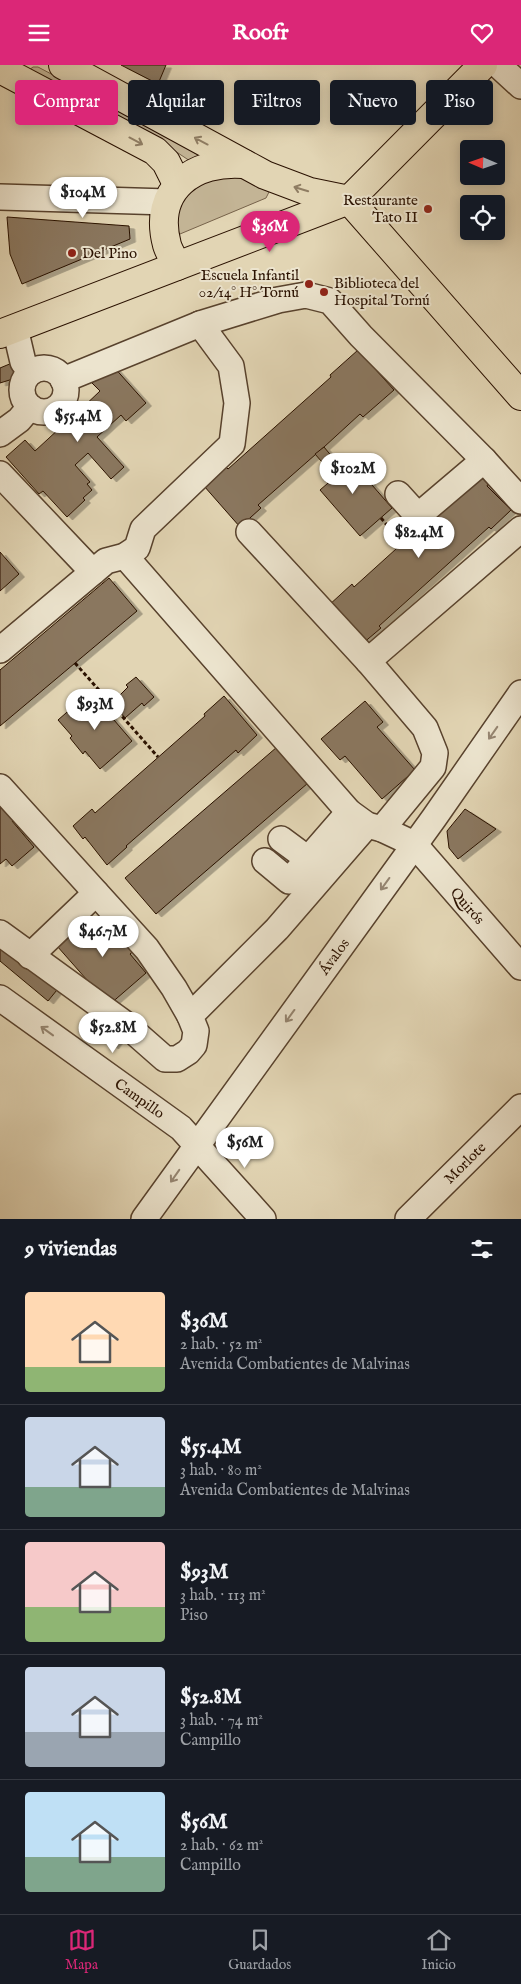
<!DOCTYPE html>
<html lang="es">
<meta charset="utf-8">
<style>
body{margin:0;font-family:"IM FELL English",serif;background:#242831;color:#f1f3f6;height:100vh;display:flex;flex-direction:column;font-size:19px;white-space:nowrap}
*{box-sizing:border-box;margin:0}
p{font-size:16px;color:#9ea1a6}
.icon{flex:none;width:28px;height:28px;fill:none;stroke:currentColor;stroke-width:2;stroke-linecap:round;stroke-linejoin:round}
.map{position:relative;height:1154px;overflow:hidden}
.side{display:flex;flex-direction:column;background:#171b24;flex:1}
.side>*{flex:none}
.banner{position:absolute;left:15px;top:15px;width:491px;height:45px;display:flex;gap:10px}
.needle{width:32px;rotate:272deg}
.buttons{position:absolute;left:460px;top:75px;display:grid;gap:10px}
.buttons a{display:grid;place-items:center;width:45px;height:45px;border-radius:5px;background:#171b24;box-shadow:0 2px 12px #0003;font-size:25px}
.price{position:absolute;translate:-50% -42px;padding:0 11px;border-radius:18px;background:#fff;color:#222;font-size:16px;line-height:32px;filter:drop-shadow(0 1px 2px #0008)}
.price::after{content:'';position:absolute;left:50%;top:30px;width:15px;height:11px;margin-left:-8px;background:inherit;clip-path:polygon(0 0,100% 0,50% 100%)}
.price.active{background:#db2777;color:#fff}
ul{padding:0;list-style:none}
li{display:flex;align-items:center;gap:15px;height:125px;padding:0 25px}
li+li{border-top:1px solid #363941}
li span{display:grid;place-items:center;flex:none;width:140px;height:100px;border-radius:5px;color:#555}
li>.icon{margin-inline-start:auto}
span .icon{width:60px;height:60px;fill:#fffc;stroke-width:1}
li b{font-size:21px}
h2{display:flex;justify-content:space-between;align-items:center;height:60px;padding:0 25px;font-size:21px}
.pill{padding:0 18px;border-radius:5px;background:#171b24;box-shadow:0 2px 12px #0003;font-size:18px;line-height:45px}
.pill.active{background:#db2777;color:#fff}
header{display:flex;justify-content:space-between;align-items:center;height:65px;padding:0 25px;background:#db2777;color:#fff;font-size:22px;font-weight:700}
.tabs{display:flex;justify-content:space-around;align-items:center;height:70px;border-top:1px solid #363941;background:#171b24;font-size:14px;color:#9ea1a6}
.tabs a{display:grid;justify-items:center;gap:2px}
.tabs .active{color:#db2777}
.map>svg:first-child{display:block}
.green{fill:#c3b495;stroke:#76624a}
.building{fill:#8a775e;stroke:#2a1100;filter:url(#shadow)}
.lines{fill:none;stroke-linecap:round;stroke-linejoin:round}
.minor-casing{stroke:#58422d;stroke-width:28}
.major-casing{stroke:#2a1100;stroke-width:30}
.path{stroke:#2a1100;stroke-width:3;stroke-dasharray:4 2.5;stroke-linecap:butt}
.minor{stroke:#ece4ce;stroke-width:25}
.major{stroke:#e2d5b4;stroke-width:28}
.oneway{stroke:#8f7d63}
.oneway2{stroke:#958571}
.poi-dot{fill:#8f2418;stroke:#ece4ce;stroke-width:2}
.labels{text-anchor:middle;stroke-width:4;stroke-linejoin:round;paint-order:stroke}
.poi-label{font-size:15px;fill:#2a1100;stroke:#ece4ce;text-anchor:end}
.street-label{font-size:15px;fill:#2a1100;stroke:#ece4ce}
</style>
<header><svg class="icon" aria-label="menu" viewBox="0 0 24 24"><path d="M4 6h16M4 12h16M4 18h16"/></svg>Roofr<svg class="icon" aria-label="heart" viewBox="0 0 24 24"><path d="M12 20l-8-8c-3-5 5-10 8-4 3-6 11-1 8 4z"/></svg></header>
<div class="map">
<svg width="521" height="1154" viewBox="0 0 521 1154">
<defs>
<filter id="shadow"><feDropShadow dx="5.5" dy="3" stdDeviation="0" flood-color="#0004"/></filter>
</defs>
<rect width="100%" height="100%" fill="#e2d5b4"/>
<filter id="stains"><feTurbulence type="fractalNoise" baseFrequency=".004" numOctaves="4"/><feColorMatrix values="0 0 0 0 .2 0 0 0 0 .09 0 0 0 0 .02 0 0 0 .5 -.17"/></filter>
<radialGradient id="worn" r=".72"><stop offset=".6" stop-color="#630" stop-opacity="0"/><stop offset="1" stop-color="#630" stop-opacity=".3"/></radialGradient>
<!-- green -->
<g class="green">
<polygon points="33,2 38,2 207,91 190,96 169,82 29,5"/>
<polygon points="223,104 258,118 269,127 266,133 180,169 175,165 180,130"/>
</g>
<!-- building -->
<g class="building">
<polygon points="121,0 166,0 158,19"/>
<polygon points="7,152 129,161 130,174 22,219 10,189"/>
<polygon points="358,285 394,325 363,352 360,349 324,382 258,440 261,443 240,462 204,421 226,402 228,404 331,312 330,310"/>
<polygon points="12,298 16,313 0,318 0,303"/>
<polygon points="112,300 146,338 126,356 121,350 97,372 124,402 111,414 88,388 75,400 90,417 87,419 92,425 83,433 85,435 67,452 43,426 39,429 6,392 25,375 35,386 61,362 51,351 70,334 80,345 100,326 92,318"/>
<polygon points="324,382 343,405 352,397 392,443 360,471 320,425 335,412 315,389"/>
<polygon points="477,407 488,419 487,421 511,445 491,464 489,462 379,561 381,563 362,579 328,541 352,519 354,522 459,427"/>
<polygon points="0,487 19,509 0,526"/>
<polygon points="109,513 137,546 0,661 0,605"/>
<polygon points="136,612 154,632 144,641 142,638 125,653 112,638 128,622 126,620"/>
<polygon points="90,627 132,676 100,704 85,686 83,689 70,673 72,671 58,655"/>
<polygon points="224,631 257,670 238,688 236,685 126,781 127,782 107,800 85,772 83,774 73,761 92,744 95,748 205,651 204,649"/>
<polygon points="365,636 383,657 377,662 415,705 382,734 345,691 340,695 321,674"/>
<polygon points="277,682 308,718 156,849 125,813"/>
<polygon points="0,740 14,755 12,756 34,782 12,801 6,794 0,799"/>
<polygon points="465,744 496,764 458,794 449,783 447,766"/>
<polygon points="91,851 102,863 111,855 136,884 130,889 146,908 109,940 57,881"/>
<polygon points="0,869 61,920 48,936 0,896"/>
<polygon points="93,943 125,965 113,981 82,958"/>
</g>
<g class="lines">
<!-- minor casing -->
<g class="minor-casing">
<g id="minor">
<polyline points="498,0 521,21"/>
<polyline points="0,132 168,137"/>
<polyline points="200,259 278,235 306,230 330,236 361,271 484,395"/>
<polyline points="15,263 23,297 31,307"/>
<circle cx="44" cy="325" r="22"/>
<polyline points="63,315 200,259 231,301 237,338 232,379 143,464 137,483 125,491 106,496 93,507"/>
<polyline points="0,369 19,355 30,342"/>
<polyline points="0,409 93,507 0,585"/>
<polyline points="398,429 418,451 484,395 521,436"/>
<polyline points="249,467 368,596 425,663 435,688 433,702 382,764"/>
<path id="s1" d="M125,491L349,747L367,760L382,764L414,779L521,902"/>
<polyline points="368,596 521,464"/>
<polyline points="0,722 147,884 174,923 190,951"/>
<polyline points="281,774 308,794"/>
<polyline points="265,796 289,816 349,747"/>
<polyline points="0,868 124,958 165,994 177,994 188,987 194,980 196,966 190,951 277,864 367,760"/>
<polyline points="30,891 96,828"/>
<path id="s2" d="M0,933L181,1063L263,1154"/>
<path id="s3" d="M144,1154L434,753L521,628"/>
<path id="s4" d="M408,1154L521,1042"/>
</g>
</g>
<!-- major casing -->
<g class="major-casing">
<g id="major">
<polyline points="63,0 265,110 310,127 349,135 521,331"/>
<polyline points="0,4 155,86 166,97 177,119"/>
<path d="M177,201C174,194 169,187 167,180C152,124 194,95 244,99"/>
<polyline points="0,269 349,135 483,0"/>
</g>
</g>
<!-- path -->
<g class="path">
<polyline points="381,453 402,478"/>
<polyline points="75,598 158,692"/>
</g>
<!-- minor -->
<use href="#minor" class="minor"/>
<!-- major -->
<use href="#major" class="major"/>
</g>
<!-- one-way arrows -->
<defs><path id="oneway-shaft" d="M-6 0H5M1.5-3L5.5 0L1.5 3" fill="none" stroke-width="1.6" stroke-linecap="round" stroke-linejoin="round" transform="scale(1.25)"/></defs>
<g class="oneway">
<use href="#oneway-shaft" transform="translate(136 76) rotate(28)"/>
<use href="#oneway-shaft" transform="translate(201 76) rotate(-152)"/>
<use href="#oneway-shaft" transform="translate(301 124) rotate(-163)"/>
</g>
<g class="oneway2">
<use href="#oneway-shaft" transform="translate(493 668) rotate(125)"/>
<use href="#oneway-shaft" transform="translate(385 819) rotate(126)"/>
<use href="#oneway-shaft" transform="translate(290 951) rotate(126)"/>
<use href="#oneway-shaft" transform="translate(47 966) rotate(-144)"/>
<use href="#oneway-shaft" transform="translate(175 1111) rotate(125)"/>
</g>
<!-- markers -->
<g class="poi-dot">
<circle cx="428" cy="144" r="5"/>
<circle cx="72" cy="188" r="5"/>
<circle cx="309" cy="219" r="5"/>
<circle cx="324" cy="227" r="5"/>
</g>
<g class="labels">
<!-- poi labels -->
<g class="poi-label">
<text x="418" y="140">Restaurante<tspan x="418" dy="17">Tato II</tspan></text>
<text x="82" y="193" text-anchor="start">Del Pino</text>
<text x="299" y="215">Escuela Infantil<tspan x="299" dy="17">02/14° H° Tornú</tspan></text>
<text x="334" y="223" text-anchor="start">Biblioteca del<tspan x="334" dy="17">Hospital Tornú</tspan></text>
</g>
<!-- street labels -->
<g class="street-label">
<text dy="5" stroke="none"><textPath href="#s1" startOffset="495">Quirós</textPath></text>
<text dy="5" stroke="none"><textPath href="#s3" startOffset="324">Ávalos</textPath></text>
<text dy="5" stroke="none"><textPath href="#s2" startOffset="172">Campillo</textPath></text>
<text dy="5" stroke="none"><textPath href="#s4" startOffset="80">Morlote</textPath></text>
</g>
</g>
<rect width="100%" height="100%" filter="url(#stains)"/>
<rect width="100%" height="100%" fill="url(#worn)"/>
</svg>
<div class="buttons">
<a><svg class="needle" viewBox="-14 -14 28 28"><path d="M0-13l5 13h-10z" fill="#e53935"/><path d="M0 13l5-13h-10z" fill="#9ea1a6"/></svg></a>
<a><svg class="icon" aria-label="locate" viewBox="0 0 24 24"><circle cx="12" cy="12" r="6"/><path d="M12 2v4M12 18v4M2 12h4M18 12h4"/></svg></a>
</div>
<b class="price" style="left:83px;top:154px">$104M</b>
<b class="price active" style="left:270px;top:188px">$36M</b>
<b class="price" style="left:78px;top:378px">$55.4M</b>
<b class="price" style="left:353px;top:430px">$102M</b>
<b class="price" style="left:419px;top:494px">$82.4M</b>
<b class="price" style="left:95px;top:666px">$93M</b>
<b class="price" style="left:103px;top:893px">$46.7M</b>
<b class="price" style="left:113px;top:989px">$52.8M</b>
<b class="price" style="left:245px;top:1104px">$56M</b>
<div class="banner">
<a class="pill active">Comprar</a>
<a class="pill">Alquilar</a>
<a class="pill">Filtros</a>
<a class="pill">Nuevo</a>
<a class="pill">Piso</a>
</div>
</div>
<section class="side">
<h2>9 viviendas<svg class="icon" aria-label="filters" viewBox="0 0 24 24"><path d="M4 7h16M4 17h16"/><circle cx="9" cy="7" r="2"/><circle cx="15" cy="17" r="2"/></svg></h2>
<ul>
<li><span style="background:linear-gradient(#ffd9b3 75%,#8fb573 0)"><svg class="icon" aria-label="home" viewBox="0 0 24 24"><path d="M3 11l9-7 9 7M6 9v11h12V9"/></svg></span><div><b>$36M</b><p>2 hab. · 52 m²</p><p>Avenida Combatientes de Malvinas</p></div></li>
<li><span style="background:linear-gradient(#c9d6e8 70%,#7fa58c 0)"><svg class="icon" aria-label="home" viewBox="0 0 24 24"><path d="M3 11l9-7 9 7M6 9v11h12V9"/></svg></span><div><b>$55.4M</b><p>3 hab. · 80 m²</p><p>Avenida Combatientes de Malvinas</p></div></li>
<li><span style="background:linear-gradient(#f6c9c9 65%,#8fb573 0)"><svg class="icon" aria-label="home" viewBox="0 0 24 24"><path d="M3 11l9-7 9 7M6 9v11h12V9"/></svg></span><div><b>$93M</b><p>3 hab. · 113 m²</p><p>Piso</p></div></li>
<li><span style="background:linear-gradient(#c9d6e8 65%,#9aa5b1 0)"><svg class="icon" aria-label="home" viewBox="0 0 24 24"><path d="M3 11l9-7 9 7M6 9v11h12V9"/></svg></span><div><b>$52.8M</b><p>3 hab. · 74 m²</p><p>Campillo</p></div></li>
<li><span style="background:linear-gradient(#bfe0f5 65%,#7fa58c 0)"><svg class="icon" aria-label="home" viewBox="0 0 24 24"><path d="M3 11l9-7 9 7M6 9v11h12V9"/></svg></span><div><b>$56M</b><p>2 hab. · 62 m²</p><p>Campillo</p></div></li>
</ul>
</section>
<nav class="tabs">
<a class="active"><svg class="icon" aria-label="map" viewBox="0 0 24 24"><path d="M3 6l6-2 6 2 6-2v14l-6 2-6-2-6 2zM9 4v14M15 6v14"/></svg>Mapa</a>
<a><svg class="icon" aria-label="saved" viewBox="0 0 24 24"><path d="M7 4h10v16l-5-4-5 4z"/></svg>Guardados</a>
<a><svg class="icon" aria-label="home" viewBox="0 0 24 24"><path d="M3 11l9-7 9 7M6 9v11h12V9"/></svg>Inicio</a>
</nav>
